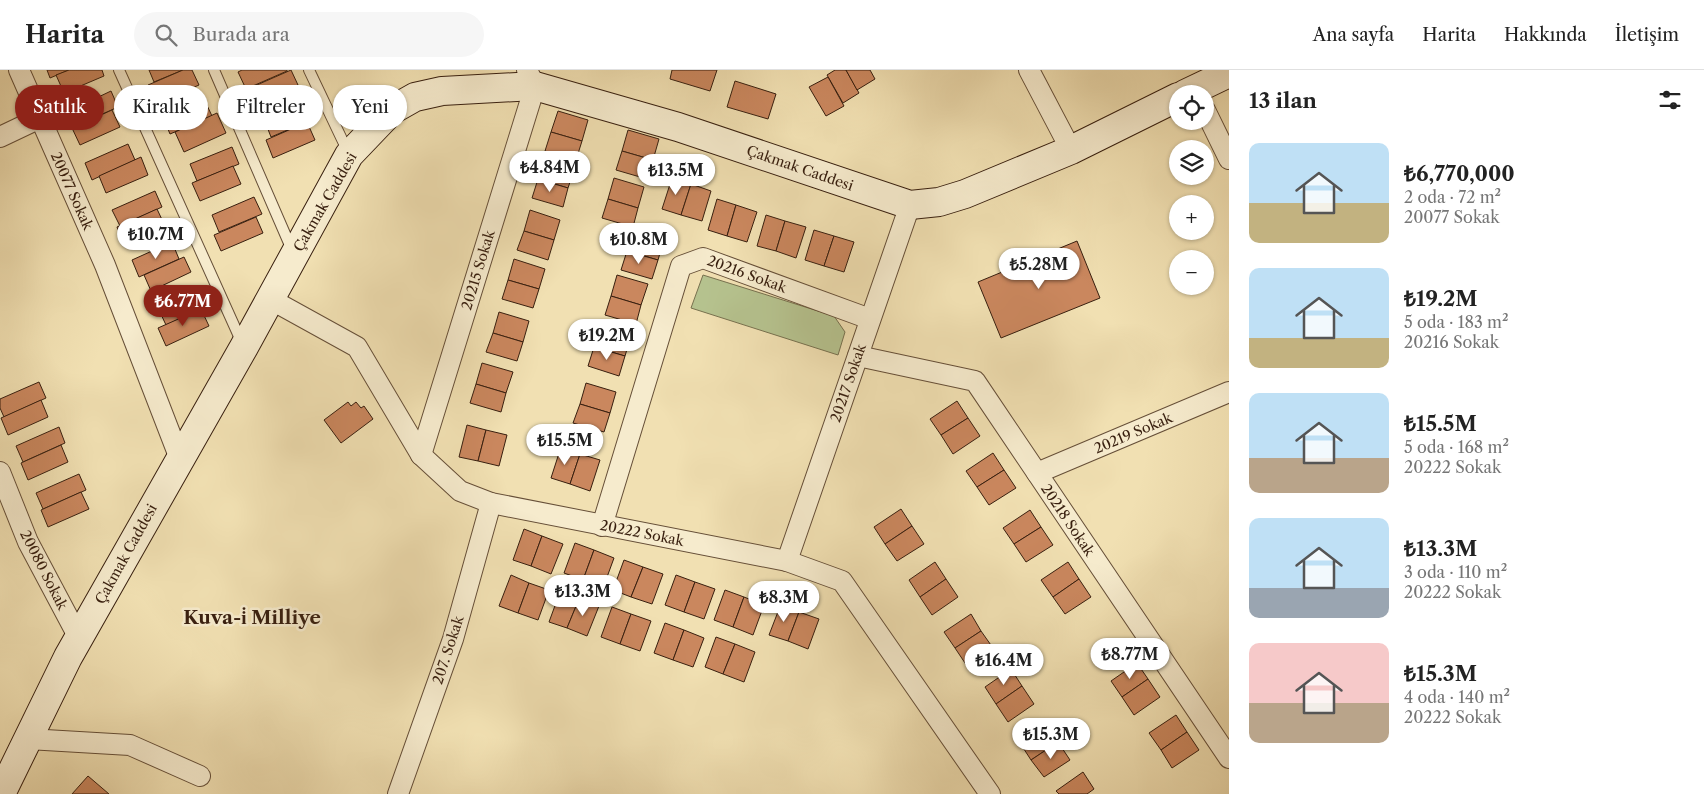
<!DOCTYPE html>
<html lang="tr">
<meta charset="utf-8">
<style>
body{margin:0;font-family:"Libre Caslon Text",serif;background:#f6f6f6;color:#222;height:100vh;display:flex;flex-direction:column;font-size:19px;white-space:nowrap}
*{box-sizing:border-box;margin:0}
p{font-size:16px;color:#767676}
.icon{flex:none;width:28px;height:28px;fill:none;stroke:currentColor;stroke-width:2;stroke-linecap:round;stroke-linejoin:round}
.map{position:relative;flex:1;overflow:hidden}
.panel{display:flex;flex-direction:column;background:#fff;width:475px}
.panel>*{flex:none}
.hud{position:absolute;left:15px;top:15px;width:475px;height:45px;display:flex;gap:10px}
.buttons{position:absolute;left:1169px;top:15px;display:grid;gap:10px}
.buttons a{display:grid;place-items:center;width:45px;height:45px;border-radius:50%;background:#fff;box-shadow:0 1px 4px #0004;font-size:25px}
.price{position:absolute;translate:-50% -42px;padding:0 11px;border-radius:18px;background:#fff;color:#222;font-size:16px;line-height:32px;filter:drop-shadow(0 1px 2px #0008)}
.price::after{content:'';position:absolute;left:50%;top:30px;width:15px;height:11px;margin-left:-8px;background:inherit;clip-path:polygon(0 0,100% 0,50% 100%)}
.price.on{background:#8f2418;color:#fff}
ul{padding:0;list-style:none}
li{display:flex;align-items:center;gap:15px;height:125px;padding:0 20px}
li span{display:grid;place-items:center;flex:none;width:140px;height:100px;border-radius:10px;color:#555}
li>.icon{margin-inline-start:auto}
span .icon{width:60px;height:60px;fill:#fffc;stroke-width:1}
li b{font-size:21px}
h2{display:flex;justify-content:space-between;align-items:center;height:60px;padding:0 20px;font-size:21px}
.tag{padding:0 18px;border-radius:22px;background:#fff;box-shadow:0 1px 4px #0004;font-size:18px;line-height:45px}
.tag.on{background:#8f2418;color:#fff}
header{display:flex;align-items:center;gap:30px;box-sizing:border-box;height:70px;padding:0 25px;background:#fff;border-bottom:1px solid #e0e0e0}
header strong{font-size:24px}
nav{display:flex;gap:28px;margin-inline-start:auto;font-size:18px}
.search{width:350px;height:45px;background:#f6f6f6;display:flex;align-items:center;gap:12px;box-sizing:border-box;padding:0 18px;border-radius:28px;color:#767676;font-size:19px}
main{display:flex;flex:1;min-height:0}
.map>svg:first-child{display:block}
.green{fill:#b6c38f;stroke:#77714f}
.building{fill:#ca875e;stroke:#381f0f}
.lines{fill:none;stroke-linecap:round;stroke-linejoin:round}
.lane-casing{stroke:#664f38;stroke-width:12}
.street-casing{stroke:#664f38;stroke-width:22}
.secondary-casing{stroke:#381f0f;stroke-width:30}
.lane{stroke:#f6ebcd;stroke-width:10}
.street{stroke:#f6ebcd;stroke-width:20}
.secondary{stroke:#f6ebcd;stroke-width:28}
.labels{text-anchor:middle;stroke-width:5;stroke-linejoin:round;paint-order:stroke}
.street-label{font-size:14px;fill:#381f0f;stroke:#f6ebcd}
.district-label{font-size:19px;font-weight:bold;fill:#381f0f;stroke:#f6ebcd}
</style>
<header>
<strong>Harita</strong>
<div class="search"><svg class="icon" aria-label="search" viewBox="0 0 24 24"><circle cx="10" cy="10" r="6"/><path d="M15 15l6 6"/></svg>Burada ara</div>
<nav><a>Ana sayfa</a><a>Harita</a><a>Hakkında</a><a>İletişim</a></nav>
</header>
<main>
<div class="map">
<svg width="1229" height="724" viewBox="0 0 1229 724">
<rect width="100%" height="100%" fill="#f1e0b2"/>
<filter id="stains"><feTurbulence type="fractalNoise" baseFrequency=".004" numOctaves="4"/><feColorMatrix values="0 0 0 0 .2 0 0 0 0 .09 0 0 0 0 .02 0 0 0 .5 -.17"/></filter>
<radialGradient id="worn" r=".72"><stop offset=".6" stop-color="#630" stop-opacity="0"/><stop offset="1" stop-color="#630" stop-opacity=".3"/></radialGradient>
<!-- green -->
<polygon class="green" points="703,205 834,246 845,262 838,285 691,238"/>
<!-- building -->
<g class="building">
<polygon points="47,0 69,0 50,8"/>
<polygon points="69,0 102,0 104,6 64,23 56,5"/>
<polygon points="149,0 183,0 154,12"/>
<polygon points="183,0 192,0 199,15 156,34 148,15"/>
<polygon points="242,0 287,0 287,1 246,19 238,2"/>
<polygon points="291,0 298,15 257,34 250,18"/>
<polygon points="672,0 717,0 710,21 670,9"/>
<polygon points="835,0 846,0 859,23 843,33 827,5"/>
<polygon points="846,0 870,0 875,9 857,20"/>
<polygon points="828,7 844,36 826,46 809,17"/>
<polygon points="735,11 776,24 768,49 727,37"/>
<polygon points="111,21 118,37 76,56 69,41"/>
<polygon points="204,29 212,46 170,64 163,47"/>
<polygon points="305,33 311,50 271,67 264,49"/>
<polygon points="112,40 120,57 80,75 72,58"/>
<polygon points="558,41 588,50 582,71 551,62"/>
<polygon points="217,43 226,63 184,82 175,62"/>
<polygon points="307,52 315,70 273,88 266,70"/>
<polygon points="628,60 659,69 653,90 622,81"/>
<polygon points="551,62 582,71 576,90 545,81"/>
<polygon points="128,74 135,90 92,110 85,93"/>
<polygon points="232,77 239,94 197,111 190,94"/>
<polygon points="622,81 653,90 647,109 616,100"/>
<polygon points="141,87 148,105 106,123 99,106"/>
<polygon points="545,88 575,97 568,118 538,109"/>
<polygon points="233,96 241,114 200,131 192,113"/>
<polygon points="614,108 644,117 638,138 608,129"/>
<polygon points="672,108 691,114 681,145 662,139"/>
<polygon points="538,109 568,118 563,137 532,128"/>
<polygon points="691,114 711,121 702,151 681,145"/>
<polygon points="155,121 162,137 120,156 112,140"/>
<polygon points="254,127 262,144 219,162 212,145"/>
<polygon points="608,129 638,138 633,157 602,148"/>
<polygon points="717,129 736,135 727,166 708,160"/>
<polygon points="736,135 757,142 747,172 727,166"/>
<polygon points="157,139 165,156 124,174 117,157"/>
<polygon points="530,140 560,150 554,170 524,161"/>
<polygon points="766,145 785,151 776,181 757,176"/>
<polygon points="256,147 263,163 221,181 214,165"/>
<polygon points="785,151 806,157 796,188 776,181"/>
<polygon points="633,160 664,169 658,190 627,181"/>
<polygon points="814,160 834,166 824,196 805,190"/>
<polygon points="524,161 554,170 548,190 517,180"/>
<polygon points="834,166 854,172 844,202 824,196"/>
<polygon points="1077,171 1100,228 1001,268 978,212"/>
<polygon points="172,172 179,189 139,207 132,190"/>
<polygon points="627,181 658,190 652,209 621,200"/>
<polygon points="184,187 191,202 151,221 144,205"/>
<polygon points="514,189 545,199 539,219 508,210"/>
<polygon points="617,205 648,214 641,235 611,226"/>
<polygon points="508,210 539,219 533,238 502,229"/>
<polygon points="198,220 206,237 166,255 158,238"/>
<polygon points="611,226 641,235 636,254 605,245"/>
<polygon points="201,239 209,256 166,276 158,258"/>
<polygon points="499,242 529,251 523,272 493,263"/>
<polygon points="601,256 631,266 625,286 594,277"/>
<polygon points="493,263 523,272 517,291 486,282"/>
<polygon points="594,277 625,286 619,306 588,296"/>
<polygon points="482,293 513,302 506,323 476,314"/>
<polygon points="39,312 46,328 4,347 0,338 0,329"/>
<polygon points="586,313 616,322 610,343 580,334"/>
<polygon points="476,314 506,323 501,342 470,333"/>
<polygon points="41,330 48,347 8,365 1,348"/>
<polygon points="957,331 968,348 941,365 930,349"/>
<polygon points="348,332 351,336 356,332 361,338 364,336 373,349 341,373 324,350"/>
<polygon points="580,334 610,343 604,362 573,353"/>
<polygon points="968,348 980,366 953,384 941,365"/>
<polygon points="467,355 486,360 478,391 459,387"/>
<polygon points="59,357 65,373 23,392 16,376"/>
<polygon points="486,360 507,365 499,396 478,391"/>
<polygon points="61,375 68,392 28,410 21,393"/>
<polygon points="561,377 580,384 570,414 551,408"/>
<polygon points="993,383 1004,400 977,417 966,401"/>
<polygon points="580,384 600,390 590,421 570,414"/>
<polygon points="1004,400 1016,418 989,435 977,417"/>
<polygon points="79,404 86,420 43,439 36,423"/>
<polygon points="81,422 89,439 48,457 41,440"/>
<polygon points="901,439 912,456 885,474 874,457"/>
<polygon points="1030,440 1041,457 1014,474 1003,458"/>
<polygon points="912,456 924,474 897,491 885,474"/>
<polygon points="1041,457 1053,475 1026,492 1014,474"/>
<polygon points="524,459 542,466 531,496 513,490"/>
<polygon points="542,466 563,474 551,504 531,496"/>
<polygon points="575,473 594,480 583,510 564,503"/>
<polygon points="594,480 614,488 603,518 583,510"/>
<polygon points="624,490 643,497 631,527 613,520"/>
<polygon points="935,492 946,509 920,527 909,510"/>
<polygon points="1068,492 1079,509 1053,527 1041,510"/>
<polygon points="643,497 663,504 652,534 631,527"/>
<polygon points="511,505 529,513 518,543 499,536"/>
<polygon points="676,505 695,512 684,542 665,535"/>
<polygon points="946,509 958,527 932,545 920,527"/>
<polygon points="1079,509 1091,527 1065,544 1053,527"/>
<polygon points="695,512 715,519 704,549 684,542"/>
<polygon points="529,513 549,520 538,550 518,543"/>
<polygon points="725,520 744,527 733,557 714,550"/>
<polygon points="560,522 579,529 567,558 549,552"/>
<polygon points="744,527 764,535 753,565 733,557"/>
<polygon points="579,529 599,536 587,566 567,558"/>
<polygon points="781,534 799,542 788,571 769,565"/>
<polygon points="612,537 631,544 620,574 601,567"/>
<polygon points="799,542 819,549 808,579 788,571"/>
<polygon points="631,544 651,551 640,581 620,574"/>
<polygon points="971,544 981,561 955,578 944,562"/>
<polygon points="665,553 684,560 673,590 654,583"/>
<polygon points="684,560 704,568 693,597 673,590"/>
<polygon points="981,561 993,578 967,596 955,578"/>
<polygon points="716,567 735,574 723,604 705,597"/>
<polygon points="735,574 755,582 744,612 723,604"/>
<polygon points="1137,593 1148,609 1122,627 1111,611"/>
<polygon points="1011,599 1022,616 996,634 985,617"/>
<polygon points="1148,609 1160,627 1134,645 1122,627"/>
<polygon points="1022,616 1034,634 1008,652 996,634"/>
<polygon points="1176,645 1187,662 1161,680 1149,663"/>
<polygon points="1047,655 1058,672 1031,690 1020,673"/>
<polygon points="1187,662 1199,680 1172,698 1161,680"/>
<polygon points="1058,672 1070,690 1044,707 1031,690"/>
<polygon points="1083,702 1094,719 1087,724 1059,724 1056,721"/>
<polygon points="88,706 109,724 72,724"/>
</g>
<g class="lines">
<!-- lane casing -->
<g class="lane-casing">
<g id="lane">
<polyline points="119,0 242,273"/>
<polyline points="214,0 292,180"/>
<polyline points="309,0 348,82"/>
</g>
</g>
<!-- street casing -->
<g class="street-casing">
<g id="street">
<polyline points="19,0 105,195 180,389"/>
<polyline points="1029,0 1071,80"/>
<polyline points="1205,40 1229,89"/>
<polyline points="0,67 40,48"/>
<polyline points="270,229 357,277 421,385 460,421 491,433 787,491 842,511 990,724"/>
<polyline points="858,286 975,311 1229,688"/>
<polyline points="421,385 535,16 527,0"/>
<polyline points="0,402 28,472 79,568"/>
<polyline points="1037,403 1229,322"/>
<polyline points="602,456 681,196 703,188 870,249"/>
<polyline points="787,491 910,135"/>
<polyline points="28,669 130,675 200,706"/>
<polyline points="398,724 453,569 491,433"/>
</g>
</g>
<!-- secondary casing -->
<g class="secondary-casing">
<g id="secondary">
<polyline points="1185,24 1229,3"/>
<polyline points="1,724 68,587 244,277 349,85 392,40 415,27 442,21 535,16 678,57 910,135 939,132 965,124 1071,80 1178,27"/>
</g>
</g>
<!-- lane -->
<use href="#lane" class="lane"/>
<!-- street -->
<use href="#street" class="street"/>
<!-- secondary -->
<use href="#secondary" class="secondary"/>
</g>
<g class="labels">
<!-- street labels -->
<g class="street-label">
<text transform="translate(800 98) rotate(19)" y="5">Çakmak Caddesi</text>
<text transform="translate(72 121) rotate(66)" y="5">20077 Sokak</text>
<text transform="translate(325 132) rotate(-60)" y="5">Çakmak Caddesi</text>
<text transform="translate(478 200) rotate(-73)" y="5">20215 Sokak</text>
<text transform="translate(747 204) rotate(20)" y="5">20216 Sokak</text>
<text transform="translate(848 313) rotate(-71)" y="5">20217 Sokak</text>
<text transform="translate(1133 363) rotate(-23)" y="5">20219 Sokak</text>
<text transform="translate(1068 450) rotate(56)" y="5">20218 Sokak</text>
<text transform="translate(642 463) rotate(11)" y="5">20222 Sokak</text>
<text transform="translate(126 484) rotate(-61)" y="5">Çakmak Caddesi</text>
<text transform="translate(44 500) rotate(63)" y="5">20080 Sokak</text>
<text transform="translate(448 580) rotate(-72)" y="5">207. Sokak</text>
</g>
<!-- district labels -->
<g class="district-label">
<text x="252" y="554">Kuva-i̇ Milliye</text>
</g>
</g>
<rect width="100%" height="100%" filter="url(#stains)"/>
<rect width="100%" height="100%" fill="url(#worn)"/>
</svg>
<div class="buttons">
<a><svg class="icon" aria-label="locate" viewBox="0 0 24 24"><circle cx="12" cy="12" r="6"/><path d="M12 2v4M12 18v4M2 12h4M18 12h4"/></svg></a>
<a><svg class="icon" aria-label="layers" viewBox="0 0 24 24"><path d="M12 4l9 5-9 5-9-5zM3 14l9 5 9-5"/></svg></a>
<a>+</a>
<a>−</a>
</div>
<b class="price" style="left:550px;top:123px">₺4.84M</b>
<b class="price" style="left:676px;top:126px">₺13.5M</b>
<b class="price" style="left:156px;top:190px">₺10.7M</b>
<b class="price" style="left:639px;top:195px">₺10.8M</b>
<b class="price" style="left:1039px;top:220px">₺5.28M</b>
<b class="price on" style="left:183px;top:257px">₺6.77M</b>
<b class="price" style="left:607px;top:291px">₺19.2M</b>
<b class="price" style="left:565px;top:396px">₺15.5M</b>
<b class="price" style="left:583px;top:547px">₺13.3M</b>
<b class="price" style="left:784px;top:553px">₺8.3M</b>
<b class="price" style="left:1130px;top:610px">₺8.77M</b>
<b class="price" style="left:1004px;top:616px">₺16.4M</b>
<b class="price" style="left:1051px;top:690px">₺15.3M</b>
<div class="hud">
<a class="tag on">Satılık</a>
<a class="tag">Kiralık</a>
<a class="tag">Filtreler</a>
<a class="tag">Yeni</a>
</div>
</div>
<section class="panel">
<h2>13 ilan<svg class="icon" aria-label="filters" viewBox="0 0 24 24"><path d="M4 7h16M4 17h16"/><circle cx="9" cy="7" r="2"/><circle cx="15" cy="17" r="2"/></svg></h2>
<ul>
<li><span style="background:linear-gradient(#bfe0f5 60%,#c2b280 0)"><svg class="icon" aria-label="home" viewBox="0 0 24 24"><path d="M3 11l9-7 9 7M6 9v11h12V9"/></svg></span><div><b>₺6,770,000</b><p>2 oda · 72 m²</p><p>20077 Sokak</p></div></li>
<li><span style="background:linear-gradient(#bfe0f5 70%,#c2b280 0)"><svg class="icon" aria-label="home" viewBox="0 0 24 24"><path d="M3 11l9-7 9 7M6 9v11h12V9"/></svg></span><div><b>₺19.2M</b><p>5 oda · 183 m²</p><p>20216 Sokak</p></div></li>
<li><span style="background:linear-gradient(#bfe0f5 65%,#b9a48a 0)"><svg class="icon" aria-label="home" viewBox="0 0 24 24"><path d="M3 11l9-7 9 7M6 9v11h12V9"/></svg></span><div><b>₺15.5M</b><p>5 oda · 168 m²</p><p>20222 Sokak</p></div></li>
<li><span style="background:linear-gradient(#bfe0f5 70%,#9aa5b1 0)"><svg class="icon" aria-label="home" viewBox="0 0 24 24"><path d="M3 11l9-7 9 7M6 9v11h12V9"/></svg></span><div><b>₺13.3M</b><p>3 oda · 110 m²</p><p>20222 Sokak</p></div></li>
<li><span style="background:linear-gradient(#f6c9c9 60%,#b9a48a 0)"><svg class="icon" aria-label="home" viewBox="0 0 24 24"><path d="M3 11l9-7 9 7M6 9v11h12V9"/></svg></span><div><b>₺15.3M</b><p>4 oda · 140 m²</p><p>20222 Sokak</p></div></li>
</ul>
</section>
</main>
